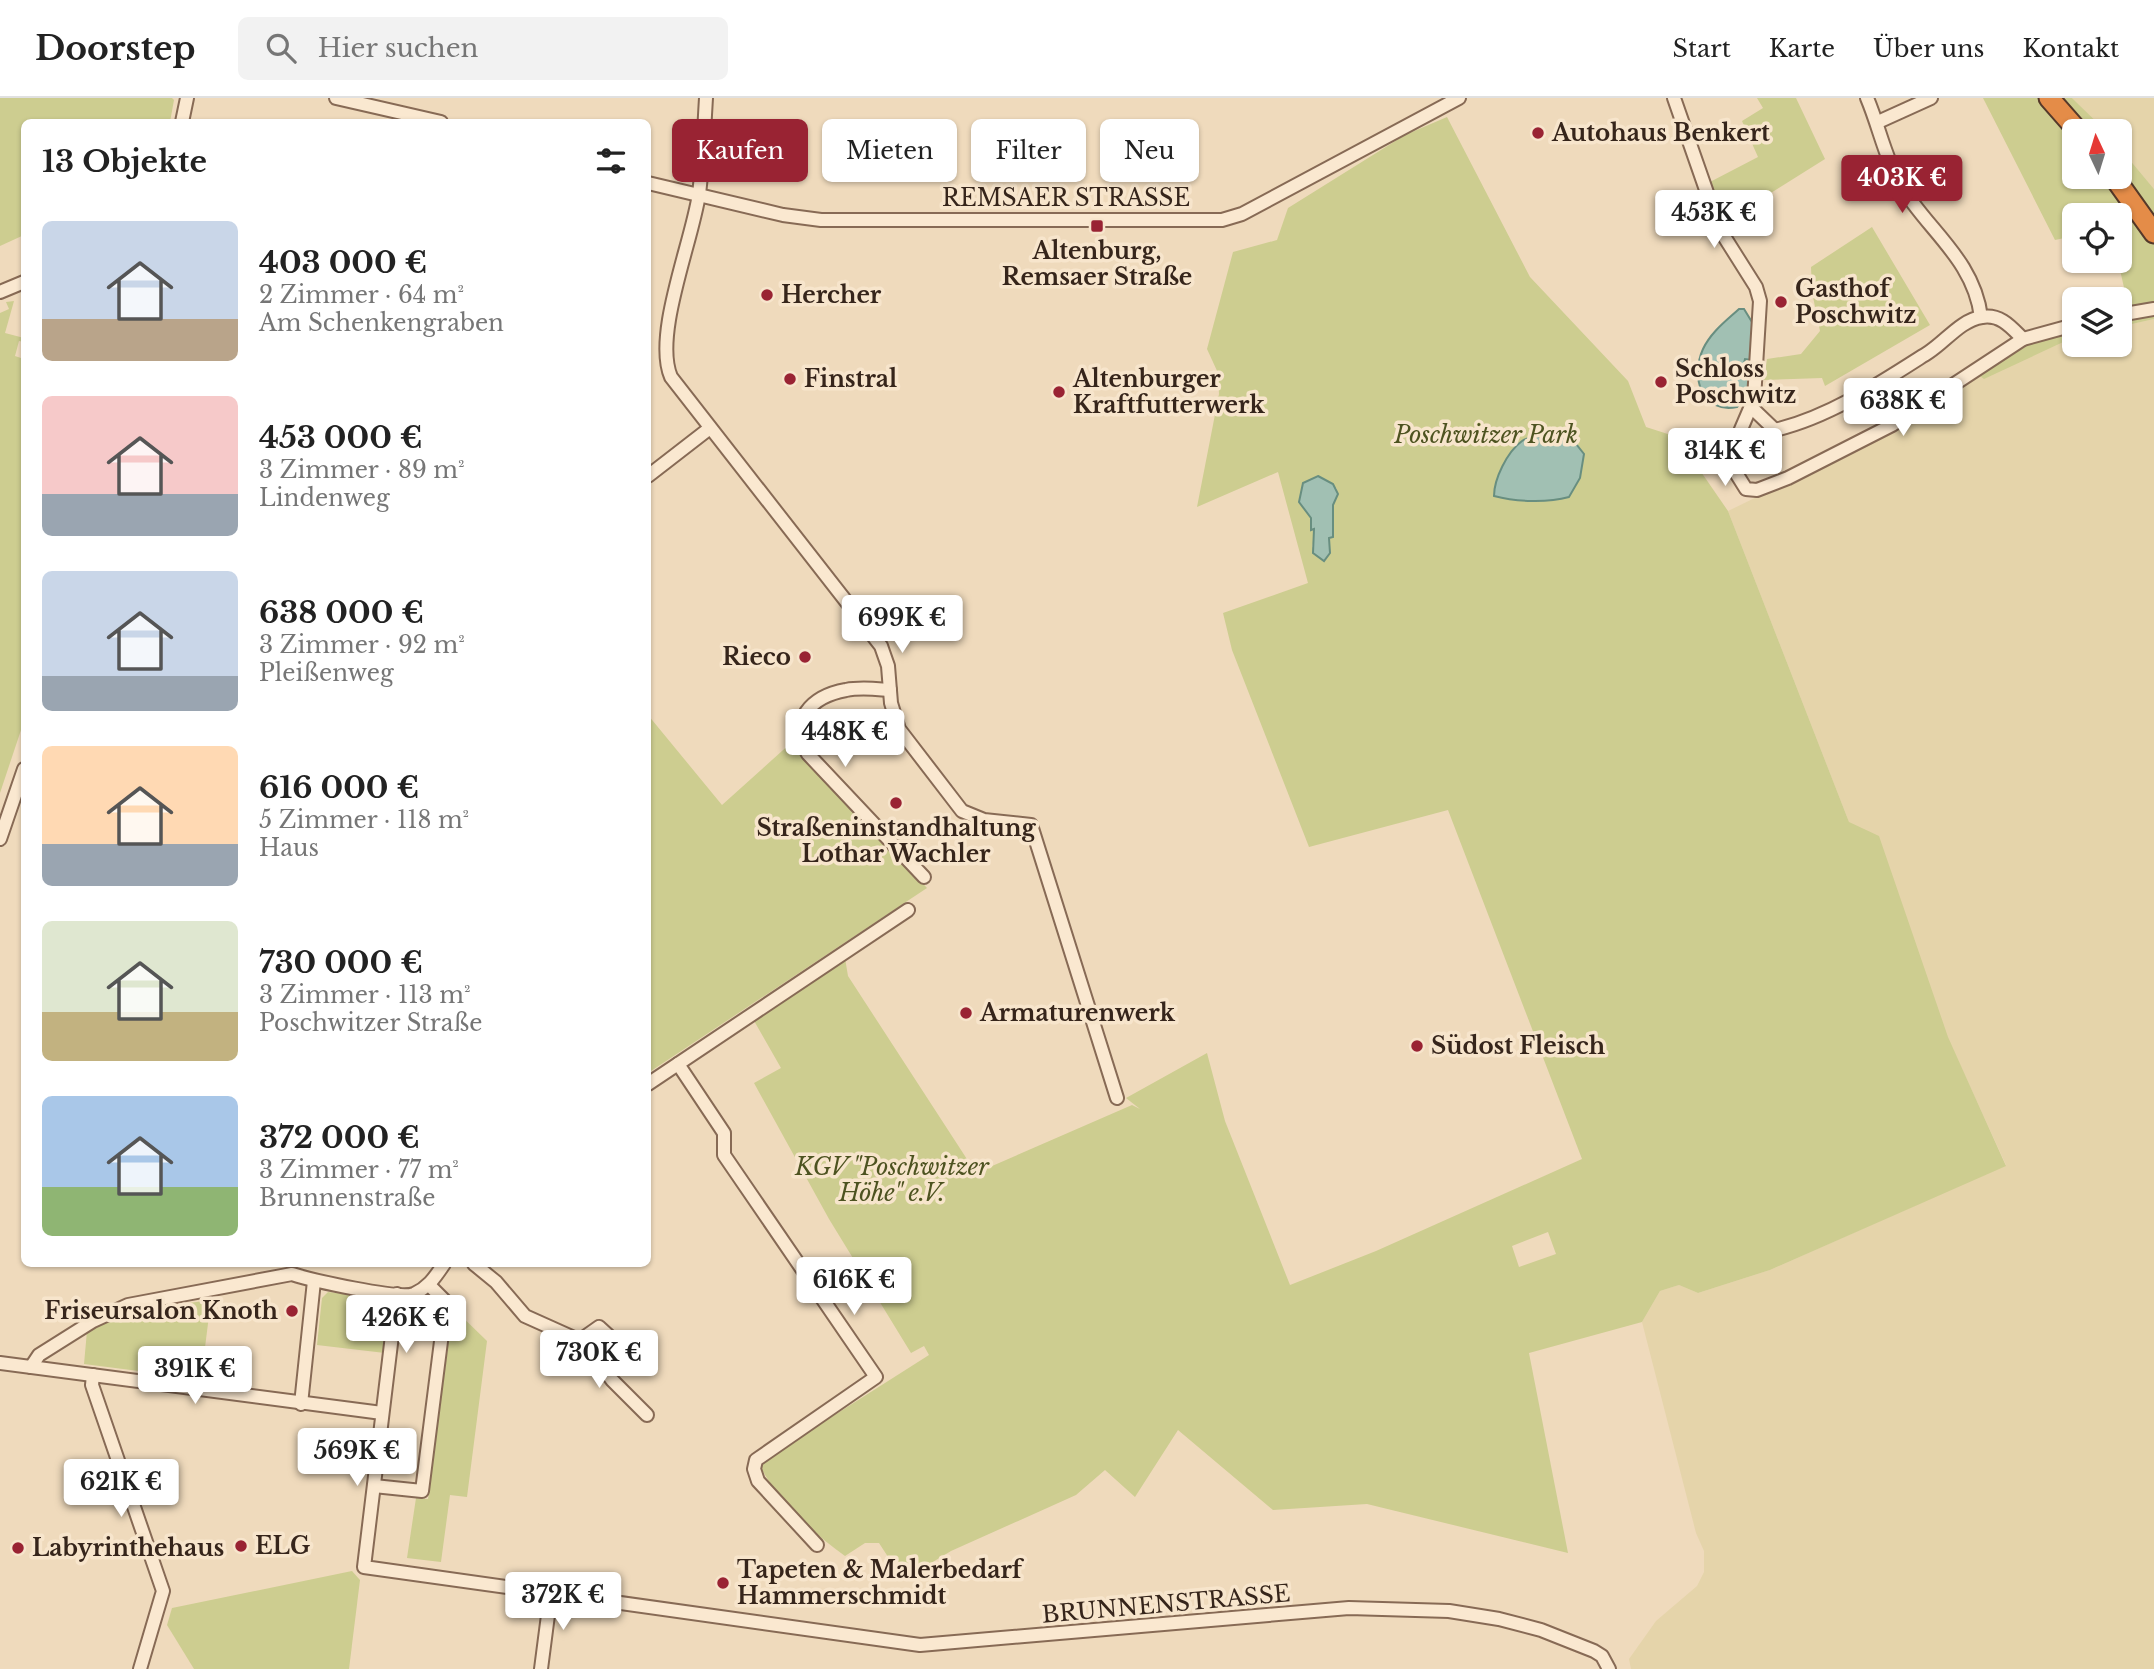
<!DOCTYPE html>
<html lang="de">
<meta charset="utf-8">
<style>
body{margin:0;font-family:"Libre Baskerville",serif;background:#f2f2f2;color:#222;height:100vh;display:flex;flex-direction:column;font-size:26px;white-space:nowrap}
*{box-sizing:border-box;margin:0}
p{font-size:23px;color:#767676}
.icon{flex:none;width:38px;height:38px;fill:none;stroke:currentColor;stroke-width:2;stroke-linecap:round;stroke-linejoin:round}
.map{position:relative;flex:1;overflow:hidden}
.panel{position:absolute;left:21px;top:21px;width:630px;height:1148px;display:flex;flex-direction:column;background:#fff;border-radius:10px;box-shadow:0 2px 5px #0004}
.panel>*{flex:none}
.hud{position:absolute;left:672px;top:21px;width:665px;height:63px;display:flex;gap:14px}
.needle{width:46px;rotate:356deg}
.controls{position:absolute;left:2062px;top:21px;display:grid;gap:14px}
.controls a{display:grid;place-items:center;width:70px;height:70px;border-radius:10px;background:#fff;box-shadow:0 2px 5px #0004;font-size:35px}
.price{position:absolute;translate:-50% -60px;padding:0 16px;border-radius:7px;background:#fff;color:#222;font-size:23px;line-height:46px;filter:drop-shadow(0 2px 4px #0008)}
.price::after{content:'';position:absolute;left:50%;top:42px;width:21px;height:16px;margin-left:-10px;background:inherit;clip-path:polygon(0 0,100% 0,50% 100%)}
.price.selected{background:#992333;color:#fff}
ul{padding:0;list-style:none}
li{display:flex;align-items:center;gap:21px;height:175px;padding:0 21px}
li span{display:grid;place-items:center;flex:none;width:196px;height:140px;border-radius:10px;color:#555}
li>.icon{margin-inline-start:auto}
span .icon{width:84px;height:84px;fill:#fffc;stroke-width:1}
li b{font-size:30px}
h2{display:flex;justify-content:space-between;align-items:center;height:84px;padding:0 21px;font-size:30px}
.chip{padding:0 24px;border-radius:10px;background:#fff;box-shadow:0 2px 5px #0004;font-size:24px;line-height:63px}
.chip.selected{background:#992333;color:#fff}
header{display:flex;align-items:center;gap:42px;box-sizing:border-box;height:98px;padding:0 35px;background:#fff;border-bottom:2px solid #e0e0e0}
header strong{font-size:33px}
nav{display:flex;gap:38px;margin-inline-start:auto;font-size:24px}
.search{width:490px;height:63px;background:#f2f2f2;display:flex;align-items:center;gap:18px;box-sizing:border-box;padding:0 24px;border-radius:10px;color:#767676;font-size:26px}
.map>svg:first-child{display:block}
.farmland{fill:#e5d4aa}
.green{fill:#cdcd90;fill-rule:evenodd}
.water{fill:#a1c0b3;stroke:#688e80;stroke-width:2}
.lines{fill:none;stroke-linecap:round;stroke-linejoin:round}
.minor-casing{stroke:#876a55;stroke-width:16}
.highway-casing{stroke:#55392a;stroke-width:23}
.minor{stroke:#fae8d0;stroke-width:12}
.highway{stroke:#e48c48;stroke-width:19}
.poi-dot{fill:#992333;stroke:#f7e5cc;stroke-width:2.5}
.labels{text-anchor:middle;stroke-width:7;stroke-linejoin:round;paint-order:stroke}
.poi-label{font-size:23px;font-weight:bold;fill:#36251b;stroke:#f7e5cc;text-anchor:start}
.street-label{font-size:23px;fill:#36251b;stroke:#f7e5cc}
.park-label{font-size:23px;font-style:italic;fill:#4d5320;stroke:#f7e5cc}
</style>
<header>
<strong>Doorstep</strong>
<div class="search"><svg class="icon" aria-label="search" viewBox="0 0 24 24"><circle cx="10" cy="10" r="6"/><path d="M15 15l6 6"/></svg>Hier suchen</div>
<nav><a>Start</a><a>Karte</a><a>Über uns</a><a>Kontakt</a></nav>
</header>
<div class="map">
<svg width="2154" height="1571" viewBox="0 0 2154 1571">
<rect width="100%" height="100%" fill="#efdabc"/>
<!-- farmland -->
<g class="farmland">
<polygon points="2072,0 2154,0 2154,91 2119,49 2119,33 2106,33"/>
<polygon points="2154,221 2154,1571 1631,1571 1629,1561 1656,1523 1697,1488 1704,1474 1704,1453 1696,1435 1642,1224 1660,1193 1679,1187 1698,1195 1770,1172 2006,1067 1849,724 1728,413 1856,351 1977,276 2074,239 2074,247 2119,247 2119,229"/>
</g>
<!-- green -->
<g class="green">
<polygon points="0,0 172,0 174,2 170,24 24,24 24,137 0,148"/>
<polygon points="1757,0 1796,0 1825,61 1723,125 1708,85 1758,59 1742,23 1763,10"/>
<polygon points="1983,0 2072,0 2106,33 2074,33 2074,79 2119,79 2119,49 2154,91 2154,221 2119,229 2119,204 2125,194 2118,163 2119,117 2074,117 2074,138 2055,142"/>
<path d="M1447,19L1530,179L1628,283L1646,329L1677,339L1728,413L1849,724L1879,738L1948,939L2006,1068L1770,1172L1698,1195L1679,1187L1660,1193L1642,1224L1529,1255L1568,1455L1367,1406L1273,1412L1178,1332L1135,1399L1105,1372L1076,1397L951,1453L903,1482L879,1445H865L845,1458C812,1434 780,1405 761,1370L767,1360L929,1257L924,1248L911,1255L829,1121L754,985L781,970L753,921L845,860L848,878L976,1075L1132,1007L1140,1011L1126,1000L1207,955L1225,1023L1290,1187L1376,1153L1582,1061L1448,712L1309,749L1232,552L1223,515L1308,485L1278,374L1197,409L1219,296L1218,275L1207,251L1233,154L1277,142L1288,110L1405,37ZM1337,390L1333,407V439L1329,440L1330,455L1312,449L1315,438L1310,426V415ZM1548,1134L1556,1156L1519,1169L1512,1148Z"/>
<polygon points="1872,129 1930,227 1825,288 1822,280 1764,282 1767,261 1801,256 1820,233 1812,194 1811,169"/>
<polygon points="14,203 5,235 24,240 24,244 19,243 15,258 24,261 24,623 0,695 0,215 9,211 6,204"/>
<polygon points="2074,229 2074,239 1984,281 1977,276 2034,244"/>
<polygon points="648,617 722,707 792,644 927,790 648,975"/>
<polygon points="328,1194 384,1200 391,1205 385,1255 317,1247 322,1200"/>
<polygon points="211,1202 201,1281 84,1266 87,1233 139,1212"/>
<polygon points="453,1210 487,1243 467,1399 450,1397 441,1464 407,1460 416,1400 428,1401"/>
<polygon points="352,1473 360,1482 349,1571 194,1571 167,1527 172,1510"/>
</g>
<!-- water -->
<g class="water">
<path d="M1739,211H1744L1755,229L1752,262L1745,261L1743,269L1751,274L1749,296L1737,309C1702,316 1690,280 1703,251C1711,234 1726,223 1739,211Z"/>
<path d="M1550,338L1572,341L1584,356L1580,380L1569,399C1547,405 1517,404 1494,398C1494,381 1507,354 1522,343C1528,338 1541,339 1550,338Z"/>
<polygon points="1318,378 1333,386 1338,396 1333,407 1333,439 1329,440 1330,455 1324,463 1313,455 1314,431 1311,432 1311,420 1299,404 1303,385"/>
</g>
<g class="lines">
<!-- minor casing -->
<g class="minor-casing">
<g id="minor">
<polyline points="336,0 441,24"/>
<path d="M706,0C704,32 703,64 699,96C692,144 653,237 671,279L881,548L888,568L891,605L899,631L962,713L984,722L1031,727L1117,1000"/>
<polyline points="1674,0 1720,132 1756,189 1760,203 1754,301 1733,350 1736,375 1746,391 1757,392 1788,380 1892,327 2023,241 2074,227"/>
<path d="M1867,0C1879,28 1885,60 1900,86C1926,131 1974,161 1981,219"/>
<polyline points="182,24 187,0"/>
<polyline points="1878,24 1931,0"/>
<polyline points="648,85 783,117 821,122 1222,122 1242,116 1459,0"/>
<polyline points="0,194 24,184"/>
<polyline points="2119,217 2154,211"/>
<path d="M1751,309L1775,332C1830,319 1882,284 1929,254C1946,243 1961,222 1982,219C2001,216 2011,229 2023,241"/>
<polyline points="648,378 710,330"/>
<path d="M890,592C875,591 861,589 846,592C812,598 787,623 808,656L924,779"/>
<polyline points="0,741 24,671"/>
<polyline points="678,966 724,1035 724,1057 876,1279 756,1362 754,1371 758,1383 817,1447"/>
<polyline points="648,986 908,812"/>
<polyline points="474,1166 496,1184 525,1218 574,1240 582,1241 599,1229 611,1240"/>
<polyline points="397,1196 364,1469 920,1547 1349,1510 1449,1513 1499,1521 1541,1532 1594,1553 1602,1558 1609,1571"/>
<polyline points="582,1241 612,1282 647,1317"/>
<polyline points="0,1265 382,1315"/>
<path d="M31,1269L39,1257L93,1223L128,1207L292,1176C311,1182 399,1202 414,1196C429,1189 435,1179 444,1166"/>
<polyline points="93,1277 92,1287 163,1493 140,1571"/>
<polyline points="301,1306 314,1183"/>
<polyline points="374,1388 422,1393 446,1204 429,1187"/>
<polyline points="541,1571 551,1494"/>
</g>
</g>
<!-- highway casing -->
<g class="highway-casing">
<g id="highway">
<polyline points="2049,0 2078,33"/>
<polyline points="2114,79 2154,135"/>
</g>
</g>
<!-- minor -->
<use href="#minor" class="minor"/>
<!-- highway -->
<use href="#highway" class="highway"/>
</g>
<!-- markers -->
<g class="poi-dot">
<circle cx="1538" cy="35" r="7"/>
<rect x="1090" y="121" width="14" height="14" rx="3.5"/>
<circle cx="767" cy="197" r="7"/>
<circle cx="1781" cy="204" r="7"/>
<circle cx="790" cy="281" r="7"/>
<circle cx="1661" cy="284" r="7"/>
<circle cx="1059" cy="294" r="7"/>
<circle cx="805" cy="559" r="7"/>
<circle cx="896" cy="705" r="7"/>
<circle cx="966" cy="915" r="7"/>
<circle cx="1417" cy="948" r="7"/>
<circle cx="292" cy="1213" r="7"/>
<circle cx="241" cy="1448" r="7"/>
<circle cx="18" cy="1450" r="7"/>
<circle cx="723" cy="1485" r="7"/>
</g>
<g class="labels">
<!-- poi labels -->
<g class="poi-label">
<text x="1552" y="43">Autohaus Benkert</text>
<text x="1097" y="161" text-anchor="middle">Altenburg,<tspan x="1097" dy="26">Remsaer Straße</tspan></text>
<text x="1795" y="199">Gasthof<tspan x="1795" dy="26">Poschwitz</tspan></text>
<text x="781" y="205">Hercher</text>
<text x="1675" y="279">Schloss<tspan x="1675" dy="26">Poschwitz</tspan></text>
<text x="804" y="289">Finstral</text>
<text x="1073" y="289">Altenburger<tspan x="1073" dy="26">Kraftfutterwerk</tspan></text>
<text x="791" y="567" text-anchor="end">Rieco</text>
<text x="896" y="738" text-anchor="middle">Straßeninstandhaltung<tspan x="896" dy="26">Lothar Wachler</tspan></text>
<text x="980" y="923">Armaturenwerk</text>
<text x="1431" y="956">Südost Fleisch</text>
<text x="278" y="1221" text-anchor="end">Friseursalon Knoth</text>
<text x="255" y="1456">ELG</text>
<text x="32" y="1458">Labyrinthehaus</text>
<text x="737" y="1480">Tapeten &amp; Malerbedarf<tspan x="737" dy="26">Hammerschmidt</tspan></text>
</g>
<!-- street labels -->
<g class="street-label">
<text x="1066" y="108">REMSAER STRASSE</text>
<text transform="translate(1166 1506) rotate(-5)" y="8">BRUNNENSTRASSE</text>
</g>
<!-- park labels -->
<g class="park-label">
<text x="1486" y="345">Poschwitzer Park</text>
<text x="892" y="1077">KGV "Poschwitzer<tspan x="892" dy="26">Höhe" e.V.</tspan></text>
</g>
</g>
</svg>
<div class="controls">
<a><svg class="needle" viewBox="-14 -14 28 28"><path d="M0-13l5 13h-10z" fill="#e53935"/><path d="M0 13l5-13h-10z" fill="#767676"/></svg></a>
<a><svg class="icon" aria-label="locate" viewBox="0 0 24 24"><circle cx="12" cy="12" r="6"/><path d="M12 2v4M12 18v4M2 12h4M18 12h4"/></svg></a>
<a><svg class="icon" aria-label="layers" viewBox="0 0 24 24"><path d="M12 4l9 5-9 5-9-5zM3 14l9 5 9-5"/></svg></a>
</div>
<b class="price selected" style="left:1902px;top:117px">403K €</b>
<b class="price" style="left:1714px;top:152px">453K €</b>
<b class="price" style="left:1903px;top:340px">638K €</b>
<b class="price" style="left:1725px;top:390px">314K €</b>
<b class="price" style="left:902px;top:557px">699K €</b>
<b class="price" style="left:845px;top:671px">448K €</b>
<b class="price" style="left:854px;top:1219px">616K €</b>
<b class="price" style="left:406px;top:1257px">426K €</b>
<b class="price" style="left:599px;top:1292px">730K €</b>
<b class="price" style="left:195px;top:1308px">391K €</b>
<b class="price" style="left:357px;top:1390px">569K €</b>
<b class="price" style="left:121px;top:1421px">621K €</b>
<b class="price" style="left:563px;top:1534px">372K €</b>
<div class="hud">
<a class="chip selected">Kaufen</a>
<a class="chip">Mieten</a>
<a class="chip">Filter</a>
<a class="chip">Neu</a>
</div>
<section class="panel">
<h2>13 Objekte<svg class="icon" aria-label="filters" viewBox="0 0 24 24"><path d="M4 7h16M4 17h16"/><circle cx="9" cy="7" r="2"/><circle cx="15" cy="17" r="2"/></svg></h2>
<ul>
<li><span style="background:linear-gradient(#c9d6e8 70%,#b9a48a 0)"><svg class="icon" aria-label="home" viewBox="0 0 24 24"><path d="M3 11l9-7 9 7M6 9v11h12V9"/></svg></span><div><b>403 000 €</b><p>2 Zimmer · 64 m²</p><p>Am Schenkengraben</p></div></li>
<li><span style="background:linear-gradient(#f6c9c9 70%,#9aa5b1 0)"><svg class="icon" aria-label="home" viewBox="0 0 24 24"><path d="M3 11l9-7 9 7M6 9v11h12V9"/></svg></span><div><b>453 000 €</b><p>3 Zimmer · 89 m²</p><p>Lindenweg</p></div></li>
<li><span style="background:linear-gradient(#c9d6e8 75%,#9aa5b1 0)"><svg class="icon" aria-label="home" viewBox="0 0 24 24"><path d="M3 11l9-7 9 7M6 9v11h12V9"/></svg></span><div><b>638 000 €</b><p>3 Zimmer · 92 m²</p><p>Pleißenweg</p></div></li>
<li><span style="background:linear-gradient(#ffd9b3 70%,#9aa5b1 0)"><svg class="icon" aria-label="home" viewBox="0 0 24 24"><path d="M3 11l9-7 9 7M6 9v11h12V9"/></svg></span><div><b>616 000 €</b><p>5 Zimmer · 118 m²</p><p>Haus</p></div></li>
<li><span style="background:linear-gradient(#dfe7d0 65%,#c2b280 0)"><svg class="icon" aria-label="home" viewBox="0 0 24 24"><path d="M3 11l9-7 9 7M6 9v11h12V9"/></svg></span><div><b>730 000 €</b><p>3 Zimmer · 113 m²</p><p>Poschwitzer Straße</p></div></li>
<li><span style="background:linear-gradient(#a9c7e8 65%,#8fb573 0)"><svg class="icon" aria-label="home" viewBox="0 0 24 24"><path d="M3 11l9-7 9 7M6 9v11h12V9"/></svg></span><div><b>372 000 €</b><p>3 Zimmer · 77 m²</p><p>Brunnenstraße</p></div></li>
</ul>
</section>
</div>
